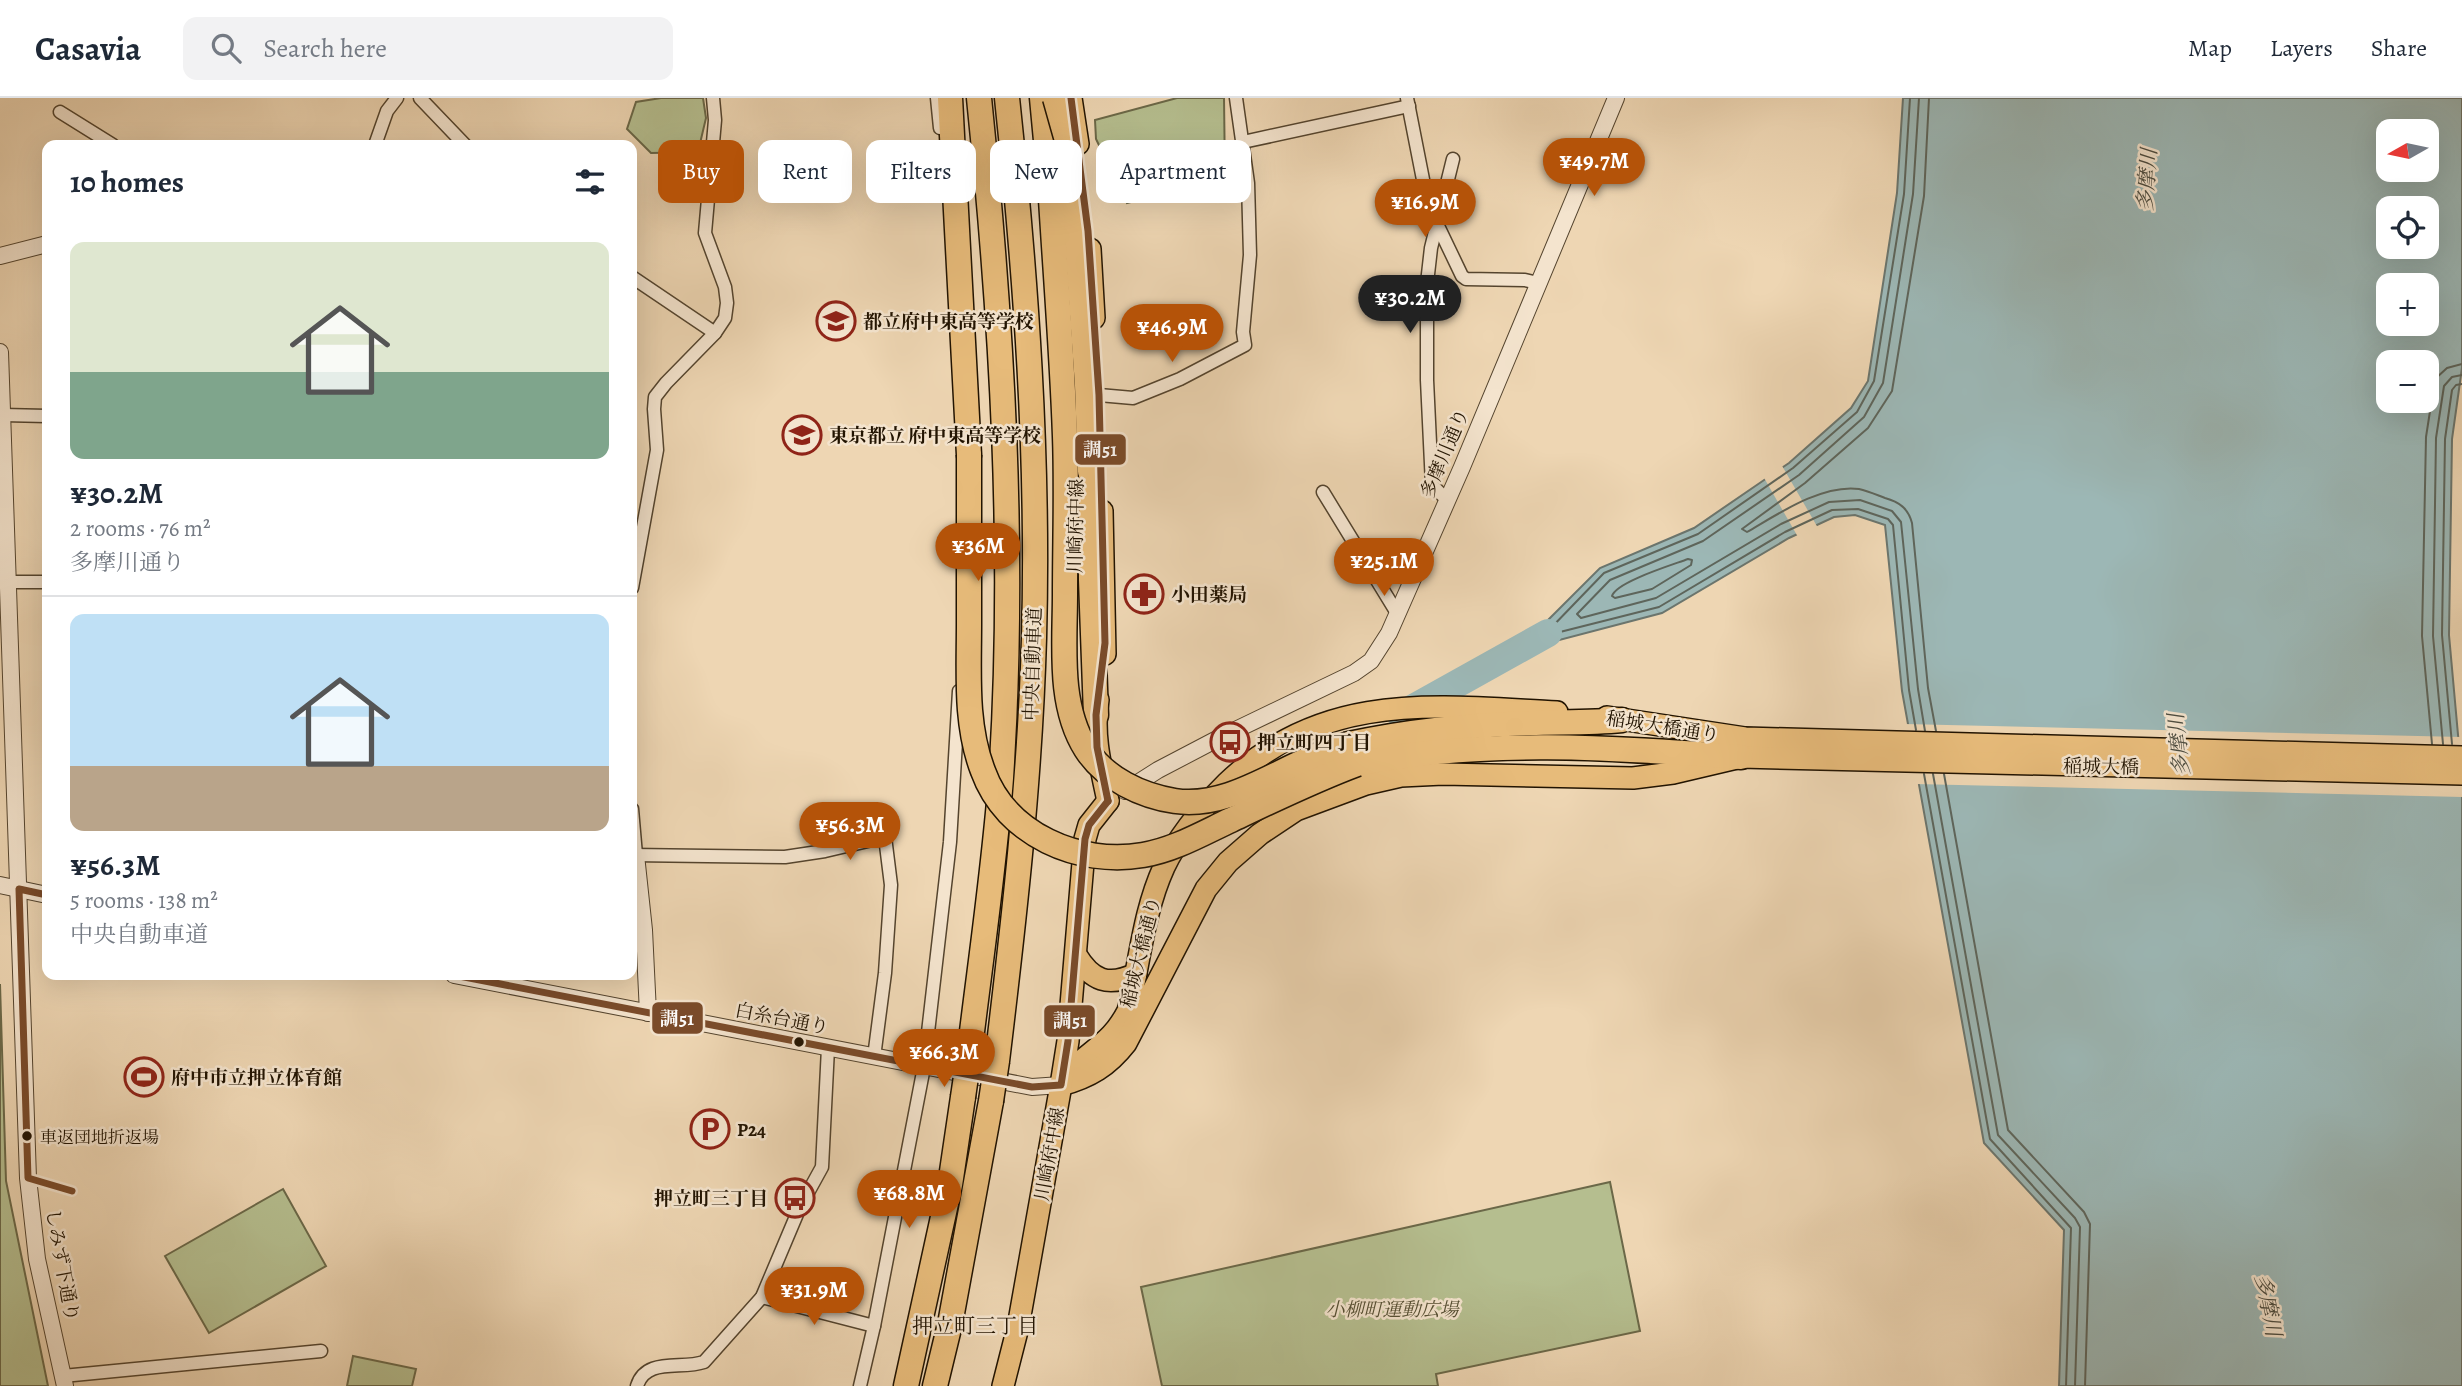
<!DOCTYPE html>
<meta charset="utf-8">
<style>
body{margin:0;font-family:Alegreya,"Noto Serif JP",serif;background:#f2f2f3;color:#1f2937;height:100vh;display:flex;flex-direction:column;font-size:26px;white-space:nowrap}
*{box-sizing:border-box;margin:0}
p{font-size:23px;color:#747a83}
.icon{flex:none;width:38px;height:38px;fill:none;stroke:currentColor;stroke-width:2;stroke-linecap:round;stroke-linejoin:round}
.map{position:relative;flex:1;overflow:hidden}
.panel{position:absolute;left:42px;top:42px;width:595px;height:840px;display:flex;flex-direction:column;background:#fff;border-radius:14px;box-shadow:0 7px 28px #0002}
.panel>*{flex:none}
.guide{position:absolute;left:658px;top:42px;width:665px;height:63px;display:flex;gap:14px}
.needle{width:46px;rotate:261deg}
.buttons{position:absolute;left:2376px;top:21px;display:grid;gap:14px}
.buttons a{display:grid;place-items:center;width:63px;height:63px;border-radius:14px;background:#fff;box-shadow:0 7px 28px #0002;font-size:35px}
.price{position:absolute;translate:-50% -60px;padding:0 16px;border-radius:24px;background:#b45309;color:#fff;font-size:23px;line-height:46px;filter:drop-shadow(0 2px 4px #0008)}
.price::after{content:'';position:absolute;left:50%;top:42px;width:21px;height:16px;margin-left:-10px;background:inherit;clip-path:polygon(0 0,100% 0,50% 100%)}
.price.on{background:#222;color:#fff}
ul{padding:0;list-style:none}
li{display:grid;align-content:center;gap:14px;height:371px;padding:0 28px}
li+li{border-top:2px solid #e0e1e3}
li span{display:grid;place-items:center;height:217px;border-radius:14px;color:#555}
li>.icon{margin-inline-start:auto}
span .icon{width:126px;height:126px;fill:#fffc;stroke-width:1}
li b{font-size:30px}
h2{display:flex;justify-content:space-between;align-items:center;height:84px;padding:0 28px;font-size:30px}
.pill{padding:0 24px;border-radius:14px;background:#fff;box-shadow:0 7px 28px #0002;font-size:24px;line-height:63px}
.pill.on{background:#b45309;color:#fff}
header{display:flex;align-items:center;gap:42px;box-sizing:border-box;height:98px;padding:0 35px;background:#fff;border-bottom:2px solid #e0e1e3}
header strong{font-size:33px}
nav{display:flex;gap:38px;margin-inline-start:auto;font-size:24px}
.search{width:490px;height:63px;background:#f2f2f3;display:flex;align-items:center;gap:18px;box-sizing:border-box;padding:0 24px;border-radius:14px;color:#747a83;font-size:26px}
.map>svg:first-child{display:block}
.green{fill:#b5be8f;stroke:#6b6848;stroke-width:2}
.water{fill:#9cb7b5;stroke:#6b756d;stroke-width:2;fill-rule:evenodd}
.pier{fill:#eed6b3}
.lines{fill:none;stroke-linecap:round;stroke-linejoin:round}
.shore{stroke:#5e655b;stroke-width:2}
.river{stroke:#9cb7b5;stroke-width:28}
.minor-casing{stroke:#54442e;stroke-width:15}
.tertiary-casing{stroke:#54442e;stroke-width:18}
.primary-casing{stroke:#211301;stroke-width:24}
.motorway-casing{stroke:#211301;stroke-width:27}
.minor{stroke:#f4e4ce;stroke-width:12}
.tertiary{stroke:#f4e4ce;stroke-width:16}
.primary{stroke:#e7bb7a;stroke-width:21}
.motorway{stroke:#e7bb7a;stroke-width:24}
.motorway-bridge-casing{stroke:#211301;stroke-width:27;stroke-linecap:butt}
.motorway-bridge{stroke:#e7bb7a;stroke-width:24}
.bus-1-casing{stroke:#f4e4ce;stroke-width:12}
.bus-1{stroke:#7a4b2a;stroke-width:7}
.bus-dot{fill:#211301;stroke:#f4e4ce;stroke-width:2.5}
.labels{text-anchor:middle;stroke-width:5;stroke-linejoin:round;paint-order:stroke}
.bus-label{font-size:17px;fill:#211301;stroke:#f4e4ce;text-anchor:start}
.poi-label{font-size:19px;font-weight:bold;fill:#211301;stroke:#f4e4ce;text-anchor:start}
.street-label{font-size:19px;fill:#211301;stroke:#f4e4ce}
.park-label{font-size:19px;font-style:italic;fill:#554f33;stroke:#f4e4ce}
.water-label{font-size:21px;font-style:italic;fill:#4c4c40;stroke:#f4e4ce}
.neighbourhood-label{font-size:21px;fill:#211301;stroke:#f4e4ce}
.line-badge{stroke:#f4e4ce;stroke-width:2.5}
.badge-label{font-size:19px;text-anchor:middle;font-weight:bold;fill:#fff}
</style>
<header>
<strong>Casavia</strong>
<div class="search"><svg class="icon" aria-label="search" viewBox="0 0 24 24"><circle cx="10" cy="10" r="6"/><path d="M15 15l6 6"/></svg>Search here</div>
<nav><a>Map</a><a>Layers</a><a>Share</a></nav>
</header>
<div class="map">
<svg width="2462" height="1288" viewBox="0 0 2462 1288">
<rect width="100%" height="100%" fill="#eed6b3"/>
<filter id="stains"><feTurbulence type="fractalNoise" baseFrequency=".00286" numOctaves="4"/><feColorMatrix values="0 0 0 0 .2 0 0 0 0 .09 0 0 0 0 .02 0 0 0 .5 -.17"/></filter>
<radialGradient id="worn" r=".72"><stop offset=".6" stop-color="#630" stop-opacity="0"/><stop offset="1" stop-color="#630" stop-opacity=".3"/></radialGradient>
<!-- green -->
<g class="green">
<polygon points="661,0 703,0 706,20 698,54 651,55 627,31 636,4"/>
<polygon points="1177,0 1224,0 1225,79 1127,105 1096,41 1095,22"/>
<polygon points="0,886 6,1083 48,1288 0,1288"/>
<polygon points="1610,1084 1640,1233 1436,1276 1438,1288 1162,1288 1141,1189"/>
<polygon points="283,1091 326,1168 209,1235 165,1158"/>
<polygon points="353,1258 416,1271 412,1288 347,1288"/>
</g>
<!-- water -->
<path class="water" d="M1903,0H2462V270L2452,341L2449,537L2462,681V1288H2059L2064,1132L1984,1045L1902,593L1885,427L1855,417L1834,419L1789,440L1662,515L1517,553L1600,470L1694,430L1789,365L1851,310L1868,283L1897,95ZM2389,33H2427V72H2389ZM2389,110H2427V149H2389ZM2389,187H2427V226H2389ZM2389,264H2427V303H2389Z"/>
<!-- pier -->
<g class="pier">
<polygon points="1781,366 1818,430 1798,439 1763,378"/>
<polygon points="1904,626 2462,639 2462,699 1915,686"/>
</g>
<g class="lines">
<!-- shore -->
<g class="shore">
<polyline points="1910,0 1904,96 1874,283 1857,314 1793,370 1698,436 1604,475 1548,533 1552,536 1659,509 1785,434 1832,412 1858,411 1888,421 1893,427 1909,592 1916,632"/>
<polyline points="1919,0 1913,96 1883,285 1864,319 1799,377 1703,443 1610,482 1577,516 1581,520 1656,500 1781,426 1829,404 1860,402 1892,413 1901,424 1918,591 1925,633"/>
<path d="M1929,0L1924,98L1892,293L1868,330L1805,385L1742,431L1747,434C1778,416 1822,386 1859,391C1868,393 1877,397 1885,400C1899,404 1908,410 1912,425L1928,590L1936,633"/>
<path d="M1688,461L1692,462L1691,467L1652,491L1615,500L1612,498C1616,484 1672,467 1688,461Z"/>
<polyline points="2432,646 2422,538 2426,339 2435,281 2447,270 2462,266"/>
<polyline points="2443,646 2433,538 2436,340 2444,288 2452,279 2462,277"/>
<polyline points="2452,646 2442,537 2445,341 2452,292 2456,287 2462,286"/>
<polyline points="1924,676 1990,1041 2071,1130 2066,1288"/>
<polyline points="1933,676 1998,1037 2075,1120 2080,1129 2075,1288"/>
<polyline points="1944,676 2008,1032 2084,1114 2090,1126 2085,1288"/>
</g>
<!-- river -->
<polyline class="river" points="1401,617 1548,535"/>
<!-- minor casing -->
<g class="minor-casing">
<g id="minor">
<polyline points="420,0 465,47"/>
<polyline points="937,0 940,30"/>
<polyline points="1407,0 1428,107 1462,178 1466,181 1525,182 1538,185"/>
<polyline points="60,14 113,47"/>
<polyline points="1243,44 1409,8"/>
<polyline points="375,47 387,13 397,0"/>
<polyline points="632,179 715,235"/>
<polyline points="1099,297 1133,300 1180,281 1245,247 1243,234 1250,157 1248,85 1236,0"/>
<polyline points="3,317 47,318"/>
<polyline points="1323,394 1397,515"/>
<polyline points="1447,402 1432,387 1427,282 1427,185 1431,150 1453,61"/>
<polyline points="7,484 47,484"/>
<polyline points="632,490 657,352 654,311 655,299 666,285 715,235 725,220 727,205 725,189 705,135 715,22 713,0"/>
<polyline points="632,711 636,757"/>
<polyline points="632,757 785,759 825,753 885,739 891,787 885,875 874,959"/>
<polyline points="762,1199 874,1228"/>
<polyline points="63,1278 321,1253"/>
<path d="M637,1288C646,1259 681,1272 704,1264L762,1199L800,1109L822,1069L828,950"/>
<polyline points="860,1288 874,1228 924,969 950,744 959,593"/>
</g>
</g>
<!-- tertiary casing -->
<g class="tertiary-casing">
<g id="tertiary">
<polyline points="0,158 47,146"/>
<polyline points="0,254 28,1080 37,1161 65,1288"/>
<polyline points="1125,693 1158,672 1221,639 1354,575 1371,563 1389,535 1462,369 1616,0"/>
<polyline points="636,757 644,832 648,915"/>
<polyline points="0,787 47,797"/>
<polyline points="454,877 1032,989 1061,987"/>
</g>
</g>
<!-- primary casing -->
<g class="primary-casing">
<g id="primary">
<polyline points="1071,0 1078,46"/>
<polyline points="1090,151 1094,220"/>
<polyline points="1102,413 1105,556"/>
<path d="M1098,602C1092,636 1101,670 1108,703"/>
<polyline points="1607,619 1745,640 2462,659"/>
<path d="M1076,857C1092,883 1108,889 1136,876"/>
<path d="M1061,987C1067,979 1072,971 1079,965C1101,946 1114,940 1128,913C1140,864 1143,815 1164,769C1179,737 1202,710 1227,685C1324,592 1435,608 1557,614"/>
<path d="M1061,987C1090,979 1108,968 1126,945L1206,791L1228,764L1260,736L1296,712L1366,686L1401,678L1443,676L1633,680L1673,675L1741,659L2462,676"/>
<polyline points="1003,1288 1018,1229 1061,987 1068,943 1085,741 1089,727 1108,703"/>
</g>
</g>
<!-- motorway casing -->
<g class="motorway-casing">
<g id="motorway">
<polyline points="950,0 969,357"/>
<polyline points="1042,0 1050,85"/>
<polyline points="1090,373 1091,482 1096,617"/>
<path d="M1349,646C1408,633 1470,627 1530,625C1561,624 1591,625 1622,622"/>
<path d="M1357,666C1480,640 1616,650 1741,659"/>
<path d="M969,958C980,866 994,773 1001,680C1016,454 1002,225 979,0"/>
<path d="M997,963C1014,822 1030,682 1034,540C1039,360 1026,179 1007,0"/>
<polyline points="906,1288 950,1087 963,999"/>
<polyline points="935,1288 950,1226 991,1003"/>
</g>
</g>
<!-- minor -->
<use href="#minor" class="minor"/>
<!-- tertiary -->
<use href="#tertiary" class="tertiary"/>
<!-- primary -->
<use href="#primary" class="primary"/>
<!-- motorway -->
<use href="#motorway" class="motorway"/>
<!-- motorway-bridge casing -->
<g class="motorway-bridge-casing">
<g id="motorway-bridge">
<polyline points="1055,0 1066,39 1072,73 1087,287 1090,373"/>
<path d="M1050,85C1055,169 1062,253 1065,338C1067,391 1065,444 1065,496C1065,547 1058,607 1086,651C1105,681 1142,698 1175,703C1223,710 1267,679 1309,661C1322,655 1335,651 1349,646"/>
<path d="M969,357C969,413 969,470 969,526C969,575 965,627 983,673C1006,737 1079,768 1143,757C1174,752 1203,735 1231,722C1273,702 1314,682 1357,666"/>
<polyline points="963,999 969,958"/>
<polyline points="991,1003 997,963"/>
</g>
</g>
<!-- motorway-bridge -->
<use href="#motorway-bridge" class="motorway-bridge"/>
<!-- bus-1 casing -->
<g class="bus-1-casing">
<g id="bus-1">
<polyline points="1071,0 1088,133 1099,297 1105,545 1096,617 1097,649 1108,703"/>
<polyline points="47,797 19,791 28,1080 72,1093"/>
<polyline points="454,877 1032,989 1061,987 1068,943 1085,741 1089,727 1108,703"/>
</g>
</g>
<!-- bus-1 -->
<use href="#bus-1" class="bus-1"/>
</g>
<!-- icons -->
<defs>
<g id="school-ring" transform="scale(2.0125)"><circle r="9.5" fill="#f4e4ce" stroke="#8f2418" stroke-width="1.5"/><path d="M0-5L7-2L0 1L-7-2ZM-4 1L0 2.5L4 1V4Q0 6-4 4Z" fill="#8f2418"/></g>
<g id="pharmacy-ring" transform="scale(2.0125)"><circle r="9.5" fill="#f4e4ce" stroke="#8f2418" stroke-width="1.5"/><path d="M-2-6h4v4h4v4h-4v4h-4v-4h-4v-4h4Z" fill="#8f2418"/></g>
<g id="bus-ring" transform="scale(2.0125)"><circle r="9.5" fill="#f4e4ce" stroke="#8f2418" stroke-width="1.5"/><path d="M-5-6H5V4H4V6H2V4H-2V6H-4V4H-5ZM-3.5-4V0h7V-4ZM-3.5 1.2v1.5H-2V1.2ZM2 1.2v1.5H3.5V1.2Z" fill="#8f2418"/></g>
<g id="stadium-ring" transform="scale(2.0125)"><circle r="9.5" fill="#f4e4ce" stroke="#8f2418" stroke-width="1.5"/><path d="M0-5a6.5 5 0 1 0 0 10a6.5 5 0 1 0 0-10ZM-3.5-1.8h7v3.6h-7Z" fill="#8f2418"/></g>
<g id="parking-ring" transform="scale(2.0125)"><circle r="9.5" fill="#f4e4ce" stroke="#8f2418" stroke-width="1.5"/><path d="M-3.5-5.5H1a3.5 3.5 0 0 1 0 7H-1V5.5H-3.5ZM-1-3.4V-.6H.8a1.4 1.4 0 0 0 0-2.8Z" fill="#8f2418"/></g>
</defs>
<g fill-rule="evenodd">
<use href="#school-ring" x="836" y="223"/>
<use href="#school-ring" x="802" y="337"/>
<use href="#pharmacy-ring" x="1144" y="496"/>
<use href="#bus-ring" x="1230" y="644"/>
<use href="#stadium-ring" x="144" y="979"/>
<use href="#parking-ring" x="710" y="1031"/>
<use href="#bus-ring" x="795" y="1100"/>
</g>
<!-- markers -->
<g class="bus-dot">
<circle cx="799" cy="944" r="6"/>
<circle cx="27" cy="1038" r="6"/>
</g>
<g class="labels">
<!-- bus labels -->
<g class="bus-label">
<text x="40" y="1045">車返団地折返場</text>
</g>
<!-- poi labels -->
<g class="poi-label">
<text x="863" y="230">都立府中東高等学校</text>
<text x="829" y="344">東京都立 府中東高等学校</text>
<text x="1171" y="503">小田薬局</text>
<text x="1257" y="651">押立町四丁目</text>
<text x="171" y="986">府中市立押立体育館</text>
<text x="737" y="1038">P24</text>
<text x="768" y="1107" text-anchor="end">押立町三丁目</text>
</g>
<!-- street labels -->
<g class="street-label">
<text transform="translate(1444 355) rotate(-67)" y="7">多摩川通り</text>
<text transform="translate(1075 428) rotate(-89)" y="7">川崎府中線</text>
<text transform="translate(1032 566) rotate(-88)" y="7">中央自動車道</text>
<text transform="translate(1663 628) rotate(9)" y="7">稲城大橋通り</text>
<text transform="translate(2101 668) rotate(1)" y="7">稲城大橋</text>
<text transform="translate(1140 854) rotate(-76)" y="7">稲城大橋通り</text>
<text transform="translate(782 920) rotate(11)" y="7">白糸台通り</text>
<text transform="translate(1049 1056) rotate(-80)" y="7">川崎府中線</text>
<text transform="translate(63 1167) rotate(80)" y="7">しみず下通り</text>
</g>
<!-- park labels -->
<g class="park-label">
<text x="1392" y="1218">小柳町運動広場</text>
</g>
<!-- water labels -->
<g class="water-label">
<text transform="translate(2147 82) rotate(-86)" y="7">多摩川</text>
<text transform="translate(2179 647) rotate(-96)" y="7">多摩川</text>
<text transform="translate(2268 1207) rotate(79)" y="7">多摩川</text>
</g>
<!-- neighbourhood labels -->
<g class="neighbourhood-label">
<text x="975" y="1235">押立町三丁目</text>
</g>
</g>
<g class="line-badge">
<rect x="1074" y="335" width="53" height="33" rx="7" fill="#7a4b2a"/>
<rect x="651" y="903" width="53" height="34" rx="7" fill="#7a4b2a"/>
<rect x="1043" y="906" width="53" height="34" rx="7" fill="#7a4b2a"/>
</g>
<g class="badge-label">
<text x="1100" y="358">調51</text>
<text x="677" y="927">調51</text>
<text x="1070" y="929">調51</text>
</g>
<rect width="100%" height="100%" filter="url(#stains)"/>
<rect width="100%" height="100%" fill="url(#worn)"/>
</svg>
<div class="buttons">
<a><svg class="needle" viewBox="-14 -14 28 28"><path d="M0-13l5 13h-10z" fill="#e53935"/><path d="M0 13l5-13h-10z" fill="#747a83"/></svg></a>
<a><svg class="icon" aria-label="locate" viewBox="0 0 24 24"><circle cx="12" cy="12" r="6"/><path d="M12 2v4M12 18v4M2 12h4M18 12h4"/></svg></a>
<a>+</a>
<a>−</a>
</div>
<b class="price" style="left:1594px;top:100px">¥49.7M</b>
<b class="price" style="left:1425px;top:141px">¥16.9M</b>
<b class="price on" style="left:1410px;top:237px">¥30.2M</b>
<b class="price" style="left:1172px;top:266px">¥46.9M</b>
<b class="price" style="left:978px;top:485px">¥36M</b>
<b class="price" style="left:1384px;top:500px">¥25.1M</b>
<b class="price" style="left:850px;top:764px">¥56.3M</b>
<b class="price" style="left:944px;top:991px">¥66.3M</b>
<b class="price" style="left:909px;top:1132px">¥68.8M</b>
<b class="price" style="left:814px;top:1229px">¥31.9M</b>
<div class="guide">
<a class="pill on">Buy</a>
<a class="pill">Rent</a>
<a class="pill">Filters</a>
<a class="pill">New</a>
<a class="pill">Apartment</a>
</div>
<section class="panel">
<h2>10 homes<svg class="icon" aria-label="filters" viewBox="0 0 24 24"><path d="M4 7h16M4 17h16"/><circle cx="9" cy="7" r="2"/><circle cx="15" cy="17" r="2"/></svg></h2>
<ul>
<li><span style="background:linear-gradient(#dfe7d0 60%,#7fa58c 0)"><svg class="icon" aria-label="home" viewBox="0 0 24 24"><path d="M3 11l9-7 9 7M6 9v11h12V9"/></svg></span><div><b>¥30.2M</b><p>2 rooms · 76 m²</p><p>多摩川通り</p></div></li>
<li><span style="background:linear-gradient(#bfe0f5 70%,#b9a48a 0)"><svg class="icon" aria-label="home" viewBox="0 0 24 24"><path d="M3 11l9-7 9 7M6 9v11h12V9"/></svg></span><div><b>¥56.3M</b><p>5 rooms · 138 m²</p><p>中央自動車道</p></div></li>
</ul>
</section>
</div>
